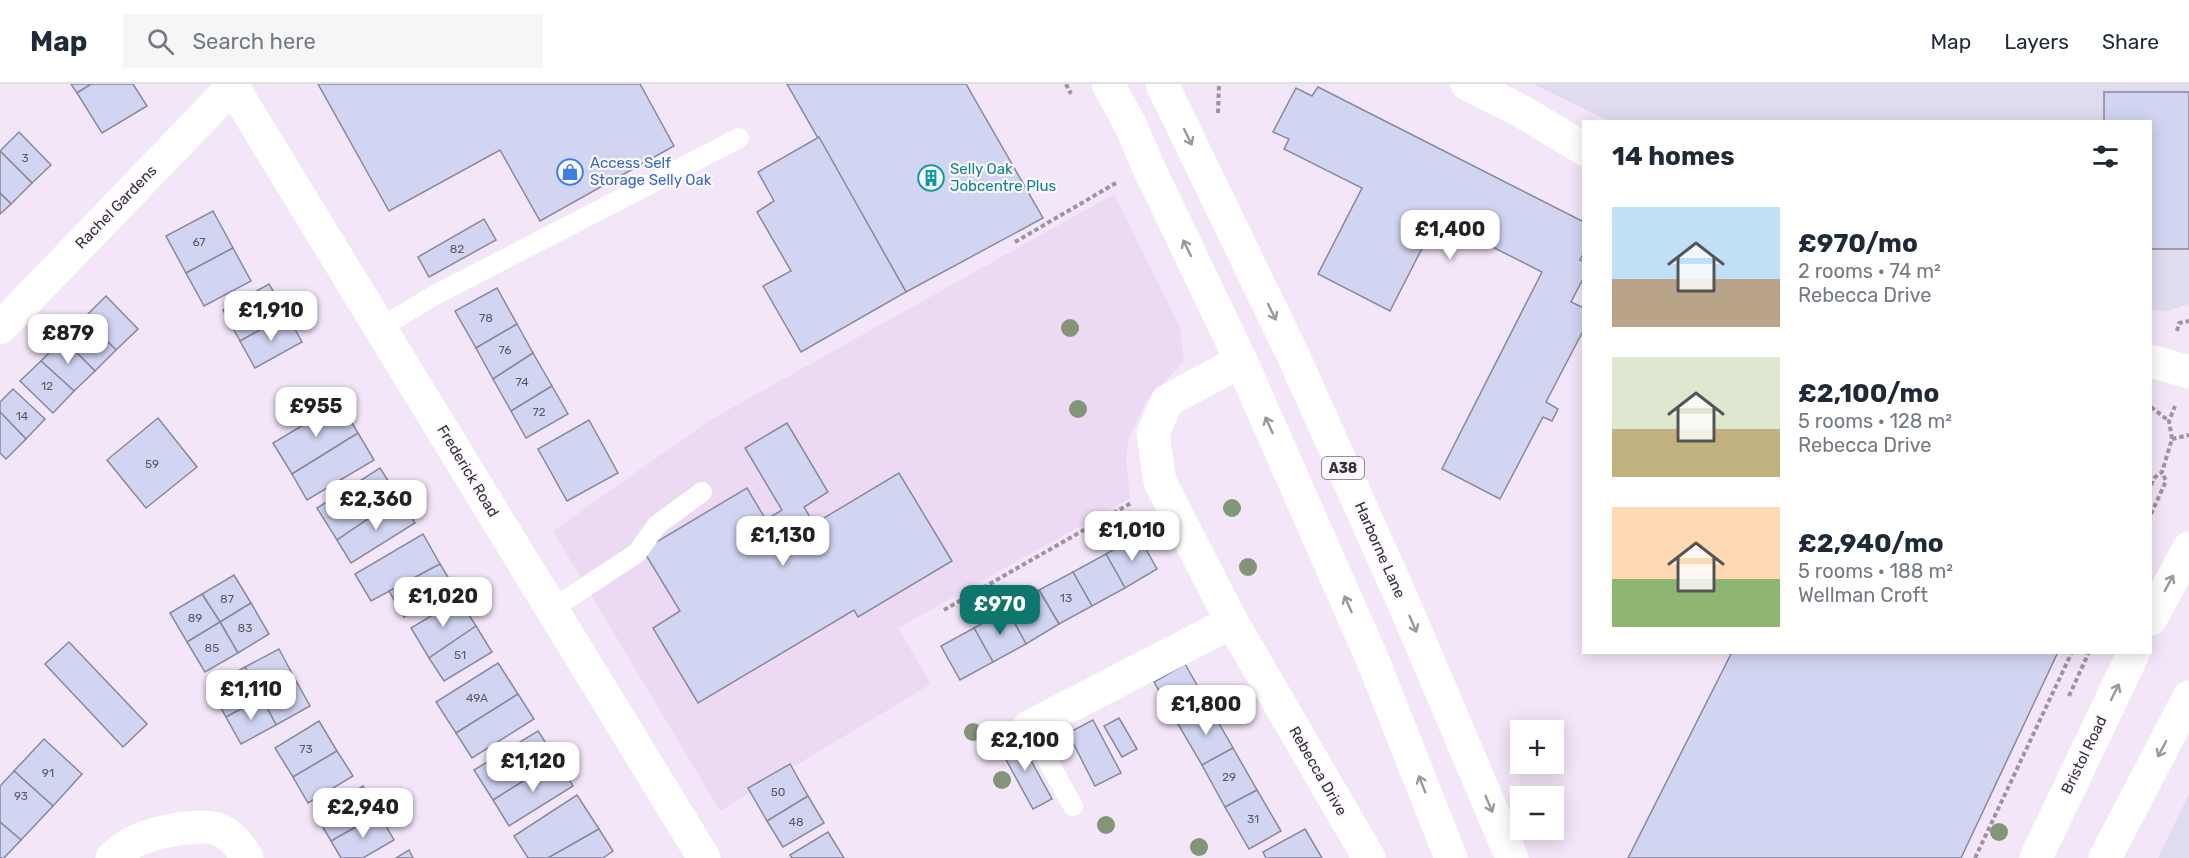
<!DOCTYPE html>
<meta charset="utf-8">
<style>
body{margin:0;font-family:Rubik,sans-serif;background:#f6f6f7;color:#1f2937;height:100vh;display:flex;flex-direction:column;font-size:22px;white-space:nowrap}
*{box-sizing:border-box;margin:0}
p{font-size:20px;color:#747a83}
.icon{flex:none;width:33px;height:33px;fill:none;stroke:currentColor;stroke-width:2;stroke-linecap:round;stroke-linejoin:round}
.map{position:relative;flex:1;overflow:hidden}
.panel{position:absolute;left:1582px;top:36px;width:570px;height:534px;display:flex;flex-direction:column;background:#fff;border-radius:0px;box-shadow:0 3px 15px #0003}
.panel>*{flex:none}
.buttons{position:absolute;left:1510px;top:636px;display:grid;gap:12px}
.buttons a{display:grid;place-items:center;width:54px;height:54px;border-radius:0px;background:#fff;box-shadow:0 3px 15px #0003;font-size:30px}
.price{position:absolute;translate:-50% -51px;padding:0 14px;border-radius:12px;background:#fff;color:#222;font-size:20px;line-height:39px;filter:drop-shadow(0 2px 3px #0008)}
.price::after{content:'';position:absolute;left:50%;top:36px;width:18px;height:14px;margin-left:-9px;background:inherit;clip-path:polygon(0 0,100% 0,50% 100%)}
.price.active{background:#0f766e;color:#fff}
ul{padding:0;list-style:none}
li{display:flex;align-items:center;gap:18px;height:150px;padding:0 30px}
li span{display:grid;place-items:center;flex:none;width:168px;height:120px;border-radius:0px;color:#555}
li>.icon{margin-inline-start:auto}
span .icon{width:72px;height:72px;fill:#fffc;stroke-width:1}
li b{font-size:26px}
h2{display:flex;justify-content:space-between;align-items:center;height:72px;padding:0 30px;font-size:26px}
header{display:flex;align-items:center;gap:36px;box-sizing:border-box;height:84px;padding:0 30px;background:#fff;border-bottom:2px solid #e0e1e3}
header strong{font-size:28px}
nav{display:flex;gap:33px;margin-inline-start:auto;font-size:21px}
.search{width:420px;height:54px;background:#f6f6f7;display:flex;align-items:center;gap:15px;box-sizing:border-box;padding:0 21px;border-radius:0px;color:#747a83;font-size:22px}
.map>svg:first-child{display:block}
.commercial{fill:#e0dbef}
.built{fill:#ecdaf4}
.building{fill:#d2d5f2;stroke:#87899d;stroke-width:1.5}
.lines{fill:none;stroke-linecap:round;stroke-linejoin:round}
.path{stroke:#9d93a1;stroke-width:4;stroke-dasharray:4.5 3;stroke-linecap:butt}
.service{stroke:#fff;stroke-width:20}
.minor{stroke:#fff;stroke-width:33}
.secondary{stroke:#fff;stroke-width:33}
.trunk{stroke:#fff;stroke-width:33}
.tree{fill:#849476}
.oneway{stroke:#9a989b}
.labels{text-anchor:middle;stroke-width:4.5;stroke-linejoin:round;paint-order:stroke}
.number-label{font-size:12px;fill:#5c5966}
.shield{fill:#fcf7fe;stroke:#716c73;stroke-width:1.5}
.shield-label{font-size:14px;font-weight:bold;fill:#353037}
.shop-label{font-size:15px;fill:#366cbe;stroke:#fcf7fe;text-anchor:start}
.culture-label{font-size:15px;fill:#0d838f;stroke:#fcf7fe;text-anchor:start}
.street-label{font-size:15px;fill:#353037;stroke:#fcf7fe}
</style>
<header>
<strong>Map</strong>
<div class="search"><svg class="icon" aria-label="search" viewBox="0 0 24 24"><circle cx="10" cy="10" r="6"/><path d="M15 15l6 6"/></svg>Search here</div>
<nav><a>Map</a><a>Layers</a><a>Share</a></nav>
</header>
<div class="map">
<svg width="2189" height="774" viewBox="0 0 2189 774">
<rect width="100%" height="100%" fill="#f3e6f9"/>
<!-- commercial -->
<g class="commercial">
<polygon points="1533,0 2189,0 2189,220 2165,228 2151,225 2151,38 1609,37"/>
<polygon points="2189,710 2189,774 2158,774"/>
</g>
<!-- built -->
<polygon class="built" points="1114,110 1180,243 1184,277 1146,318 1129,353 1126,372 1130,414 898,544 931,600 720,727 553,447 710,336"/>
<!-- building -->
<g class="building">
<polygon points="71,0 91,0 77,9"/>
<polygon points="91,0 133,0 147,22 102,49 77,9"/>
<polygon points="318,0 640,0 674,62 540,137 500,66 389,127"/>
<polygon points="787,0 966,0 1043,134 906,208"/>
<polygon points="1318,3 1584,138 1584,168 1580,176 1584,178 1584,193 1571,218 1584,224 1584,245 1546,318 1558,325 1552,337 1543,333 1500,415 1442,385 1542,188 1437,135 1390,227 1318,190 1362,104 1284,65 1289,55 1273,48 1296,4 1312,12"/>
<polygon points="2104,8 2189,8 2189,165 2151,165 2151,38 2104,38"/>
<polygon points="19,48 51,81 32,99 0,67"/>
<polygon points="819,53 906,208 801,268 763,202 791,187 757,128 774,117 758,88"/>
<polygon points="0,67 32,99 11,120 0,109"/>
<polygon points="0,109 11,120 0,130"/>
<polygon points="213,127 233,164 186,189 166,152"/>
<polygon points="484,135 496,156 429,193 418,173"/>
<polygon points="233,164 251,197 204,222 186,189"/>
<polygon points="269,200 287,231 240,257 223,226"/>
<polygon points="497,204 517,240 476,264 455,227"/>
<polygon points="106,212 138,245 116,266 84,234"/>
<polygon points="287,231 302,258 255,284 240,257"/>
<polygon points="84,234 116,266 95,287 63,255"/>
<polygon points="517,240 533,269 493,295 476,264"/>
<polygon points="63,255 95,287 74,307 41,277"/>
<polygon points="533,269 552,302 511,327 493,295"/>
<polygon points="41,277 74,307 53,329 20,297"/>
<polygon points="552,302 568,330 526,354 511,327"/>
<polygon points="13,305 45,335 26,355 0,328 0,318"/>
<polygon points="340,319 358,349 292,390 273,359"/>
<polygon points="0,328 26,355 6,375 0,369"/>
<polygon points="158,334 197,383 146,424 107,376"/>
<polygon points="589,336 618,389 567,417 538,365"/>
<polygon points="787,339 828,408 804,423 814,440 899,389 952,477 858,533 854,526 698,619 653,544 680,527 643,466 747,404 766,436 782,426 745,364"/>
<polygon points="358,349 374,376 307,416 292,390"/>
<polygon points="380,384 399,414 337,456 317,424"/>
<polygon points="399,414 415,439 351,479 337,456"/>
<polygon points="423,450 440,480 371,517 355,490"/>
<polygon points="1138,451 1157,485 1125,504 1106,470"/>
<polygon points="1106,470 1125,504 1092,522 1073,488"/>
<polygon points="440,480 454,503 404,533 389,507"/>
<polygon points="1073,488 1092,522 1059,540 1039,506"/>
<polygon points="234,491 251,519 220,538 202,510"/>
<polygon points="1039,506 1059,540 1026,560 1007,525"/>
<polygon points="202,510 220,538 187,558 170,529"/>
<polygon points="459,515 476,542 429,574 411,544"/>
<polygon points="251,519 269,550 238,569 220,538"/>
<polygon points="1007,525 1026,560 993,578 974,544"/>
<polygon points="220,538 238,569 205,588 187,558"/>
<polygon points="476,542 492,568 444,597 429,574"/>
<polygon points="974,544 993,578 960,596 941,562"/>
<polygon points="69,558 147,640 123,663 45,580"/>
<polygon points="279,565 295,595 262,614 245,583"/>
<polygon points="1732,568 2058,568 1961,774 1628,774"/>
<polygon points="498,579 518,610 456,649 436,618"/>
<polygon points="1185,580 1209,622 1178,640 1154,598"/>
<polygon points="245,583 262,614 226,633 209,603"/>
<polygon points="295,595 310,622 276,641 262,614"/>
<polygon points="518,610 534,635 472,674 456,649"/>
<polygon points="262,614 276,641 241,660 226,633"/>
<polygon points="1209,622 1233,664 1202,681 1178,640"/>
<polygon points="1119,634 1137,665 1122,673 1104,642"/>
<polygon points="1093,636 1121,689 1095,702 1068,649"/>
<polygon points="319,637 337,667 293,693 275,664"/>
<polygon points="538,647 557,676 493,716 474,686"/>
<polygon points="1017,651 1052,715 1033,725 998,661"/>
<polygon points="44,655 82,690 53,722 14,687"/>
<polygon points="1233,664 1257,706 1225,723 1202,681"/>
<polygon points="337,667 353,692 308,719 293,693"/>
<polygon points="557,676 573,702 509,742 493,716"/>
<polygon points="790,680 808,712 767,737 748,704"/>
<polygon points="14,687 53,722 21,756 0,738 0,702"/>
<polygon points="363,702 379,730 331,757 315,730"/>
<polygon points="1257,706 1281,747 1249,765 1225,723"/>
<polygon points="577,711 599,745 548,774 528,774 514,752"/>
<polygon points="808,712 824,739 783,763 767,737"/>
<polygon points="379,730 394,756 363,774 341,774 331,757"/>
<polygon points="0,738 21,756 4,774 0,774"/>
<polygon points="599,745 613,767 603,774 548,774"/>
<polygon points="1305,745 1322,774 1266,774 1263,768"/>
<polygon points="828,748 844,774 792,774 790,771"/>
<polygon points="409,766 413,774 396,774"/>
</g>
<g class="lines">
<!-- path -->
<g class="path">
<polyline points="1066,0 1071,10"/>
<polyline points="1218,29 1219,0"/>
<polyline points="1015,158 1116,99"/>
<polyline points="2177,247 2179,239 2189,237"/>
<polyline points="2151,323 2169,337"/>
<polyline points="2172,355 2189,351"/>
<polyline points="2151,401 2154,394 2162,388 2172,355 2169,337 2175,322"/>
<polyline points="2151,430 2166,397 2162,388"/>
<polyline points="944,526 1131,419"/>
<polyline points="2069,612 2089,568"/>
<polyline points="1975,774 2072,568"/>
</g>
<!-- service -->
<g class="service">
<polyline points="380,244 435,211 739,54"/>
<polyline points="552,525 637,469 657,441 702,408"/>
<polyline points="1029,643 1073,722"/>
</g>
<!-- minor -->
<g class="minor">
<polyline points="231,0 704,774"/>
<polyline points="0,244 233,2"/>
<polyline points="1241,277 1167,317 1153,349 1160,398 1232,538 1369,774"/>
<polyline points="1029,643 1232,538"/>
<path d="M112,774C117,770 122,765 127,762C146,749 195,739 217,745C230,749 241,763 247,774"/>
</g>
<!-- secondary -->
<g class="secondary">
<polyline points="1467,0 1521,27 1584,65"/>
<polyline points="2151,277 2189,288"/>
<polyline points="2151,535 2189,464"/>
<polyline points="2036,774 2134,568"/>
<polyline points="2105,774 2189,613"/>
</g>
<!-- trunk -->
<g class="trunk">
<polyline points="1108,0 1130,40 1148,82 1241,277 1374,579 1451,774"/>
<polyline points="1162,0 1293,271 1405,522 1512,774"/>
</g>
</g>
<!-- trees -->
<g class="tree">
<circle cx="1070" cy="244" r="9"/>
<circle cx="1078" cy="325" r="9"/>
<circle cx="1232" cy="424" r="9"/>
<circle cx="1248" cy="483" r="9"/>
<circle cx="973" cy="648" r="9"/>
<circle cx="1002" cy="696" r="9"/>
<circle cx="1106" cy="741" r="9"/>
<circle cx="1999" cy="748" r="9"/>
<circle cx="1199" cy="763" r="9"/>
</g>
<!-- one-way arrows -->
<defs><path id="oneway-shaft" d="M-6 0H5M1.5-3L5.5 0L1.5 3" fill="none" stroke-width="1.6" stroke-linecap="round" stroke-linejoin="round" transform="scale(1.5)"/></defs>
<g class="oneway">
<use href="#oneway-shaft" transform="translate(1188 53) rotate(64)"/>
<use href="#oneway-shaft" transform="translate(1187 164) rotate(-116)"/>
<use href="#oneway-shaft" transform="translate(1272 228) rotate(64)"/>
<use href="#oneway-shaft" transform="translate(1269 341) rotate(-114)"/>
<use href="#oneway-shaft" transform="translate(2169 499) rotate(-62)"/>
<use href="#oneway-shaft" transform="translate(1348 520) rotate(-114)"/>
<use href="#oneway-shaft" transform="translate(1413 540) rotate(67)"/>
<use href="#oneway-shaft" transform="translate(2115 608) rotate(-64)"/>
<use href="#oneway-shaft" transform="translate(2162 665) rotate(118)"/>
<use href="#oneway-shaft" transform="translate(1422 700) rotate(-111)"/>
<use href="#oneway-shaft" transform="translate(1489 720) rotate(67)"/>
</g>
<!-- icons -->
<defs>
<g id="shop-ring" transform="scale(1.35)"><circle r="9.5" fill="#fcf7fe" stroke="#3f7fe0" stroke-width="1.5"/><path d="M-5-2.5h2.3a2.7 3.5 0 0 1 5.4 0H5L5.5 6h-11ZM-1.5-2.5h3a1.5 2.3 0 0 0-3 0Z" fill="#3f7fe0"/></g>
<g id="building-ring" transform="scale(1.35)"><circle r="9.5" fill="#fcf7fe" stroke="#0f9aa8" stroke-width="1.5"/><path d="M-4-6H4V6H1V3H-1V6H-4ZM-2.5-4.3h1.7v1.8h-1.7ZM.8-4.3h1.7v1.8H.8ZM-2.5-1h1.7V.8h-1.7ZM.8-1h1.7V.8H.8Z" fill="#0f9aa8"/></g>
</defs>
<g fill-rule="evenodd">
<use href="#shop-ring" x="570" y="88"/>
<use href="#building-ring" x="931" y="94"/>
</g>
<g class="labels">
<!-- number labels -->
<g class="number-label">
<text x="25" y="78">3</text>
<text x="199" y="162">67</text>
<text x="457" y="169">82</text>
<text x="486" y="238">78</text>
<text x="505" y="270">76</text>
<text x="522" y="302">74</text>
<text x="47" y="306">12</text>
<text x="539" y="332">72</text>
<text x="22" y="336">14</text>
<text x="152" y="384">59</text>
<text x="1066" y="518">13</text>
<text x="227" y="519">87</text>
<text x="195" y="538">89</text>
<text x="245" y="548">83</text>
<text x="212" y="568">85</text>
<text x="460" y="575">51</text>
<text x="477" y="618">49A</text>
<text x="306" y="669">73</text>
<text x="48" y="693">91</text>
<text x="1229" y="697">29</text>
<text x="778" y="712">50</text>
<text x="21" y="716">93</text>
<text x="1253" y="739">31</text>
<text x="796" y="742">48</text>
</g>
<!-- shield labels -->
<rect class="shield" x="1322" y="373" width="42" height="22" rx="4.5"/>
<g class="shield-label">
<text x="1343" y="389">A38</text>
</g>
<!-- shop labels -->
<g class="shop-label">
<text x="590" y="84">Access Self<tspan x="590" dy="17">Storage Selly Oak</tspan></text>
</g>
<!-- culture labels -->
<g class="culture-label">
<text x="950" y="90">Selly Oak<tspan x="950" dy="17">Jobcentre Plus</tspan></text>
</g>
<!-- street labels -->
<g class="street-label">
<text transform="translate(116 123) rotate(-46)" y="5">Rachel Gardens</text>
<text transform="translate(468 387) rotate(59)" y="5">Frederick Road</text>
<text transform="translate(1380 466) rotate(66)" y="5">Harborne Lane</text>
<text transform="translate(2084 671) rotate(-64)" y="5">Bristol Road</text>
<text transform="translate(1318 687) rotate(60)" y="5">Rebecca Drive</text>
</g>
</g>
</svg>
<div class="buttons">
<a>+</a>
<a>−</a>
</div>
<b class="price" style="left:1450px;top:177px">£1,400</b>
<b class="price" style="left:271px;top:258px">£1,910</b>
<b class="price" style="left:68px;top:281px">£879</b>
<b class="price" style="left:316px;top:354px">£955</b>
<b class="price" style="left:376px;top:447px">£2,360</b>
<b class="price" style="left:1132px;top:478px">£1,010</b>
<b class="price" style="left:783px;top:483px">£1,130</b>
<b class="price" style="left:443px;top:544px">£1,020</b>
<b class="price active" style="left:1000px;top:552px">£970</b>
<b class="price" style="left:251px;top:637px">£1,110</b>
<b class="price" style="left:1206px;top:652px">£1,800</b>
<b class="price" style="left:1025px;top:688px">£2,100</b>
<b class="price" style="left:533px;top:709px">£1,120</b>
<b class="price" style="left:363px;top:755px">£2,940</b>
<section class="panel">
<h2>14 homes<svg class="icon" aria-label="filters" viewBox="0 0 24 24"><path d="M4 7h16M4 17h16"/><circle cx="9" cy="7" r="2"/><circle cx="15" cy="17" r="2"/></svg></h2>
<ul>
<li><span style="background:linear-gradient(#bfe0f5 60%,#b9a48a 0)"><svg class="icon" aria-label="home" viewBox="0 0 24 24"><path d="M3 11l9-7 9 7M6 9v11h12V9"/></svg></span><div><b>£970/mo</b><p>2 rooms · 74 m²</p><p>Rebecca Drive</p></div></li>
<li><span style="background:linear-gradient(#dfe7d0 60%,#c2b280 0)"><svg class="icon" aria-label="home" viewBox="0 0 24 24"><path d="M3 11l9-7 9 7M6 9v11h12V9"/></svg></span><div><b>£2,100/mo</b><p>5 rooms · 128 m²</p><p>Rebecca Drive</p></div></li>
<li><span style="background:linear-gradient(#ffd9b3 60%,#8fb573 0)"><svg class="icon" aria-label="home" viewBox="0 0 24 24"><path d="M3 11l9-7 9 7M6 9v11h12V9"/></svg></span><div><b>£2,940/mo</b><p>5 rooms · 188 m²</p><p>Wellman Croft</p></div></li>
</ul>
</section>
</div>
